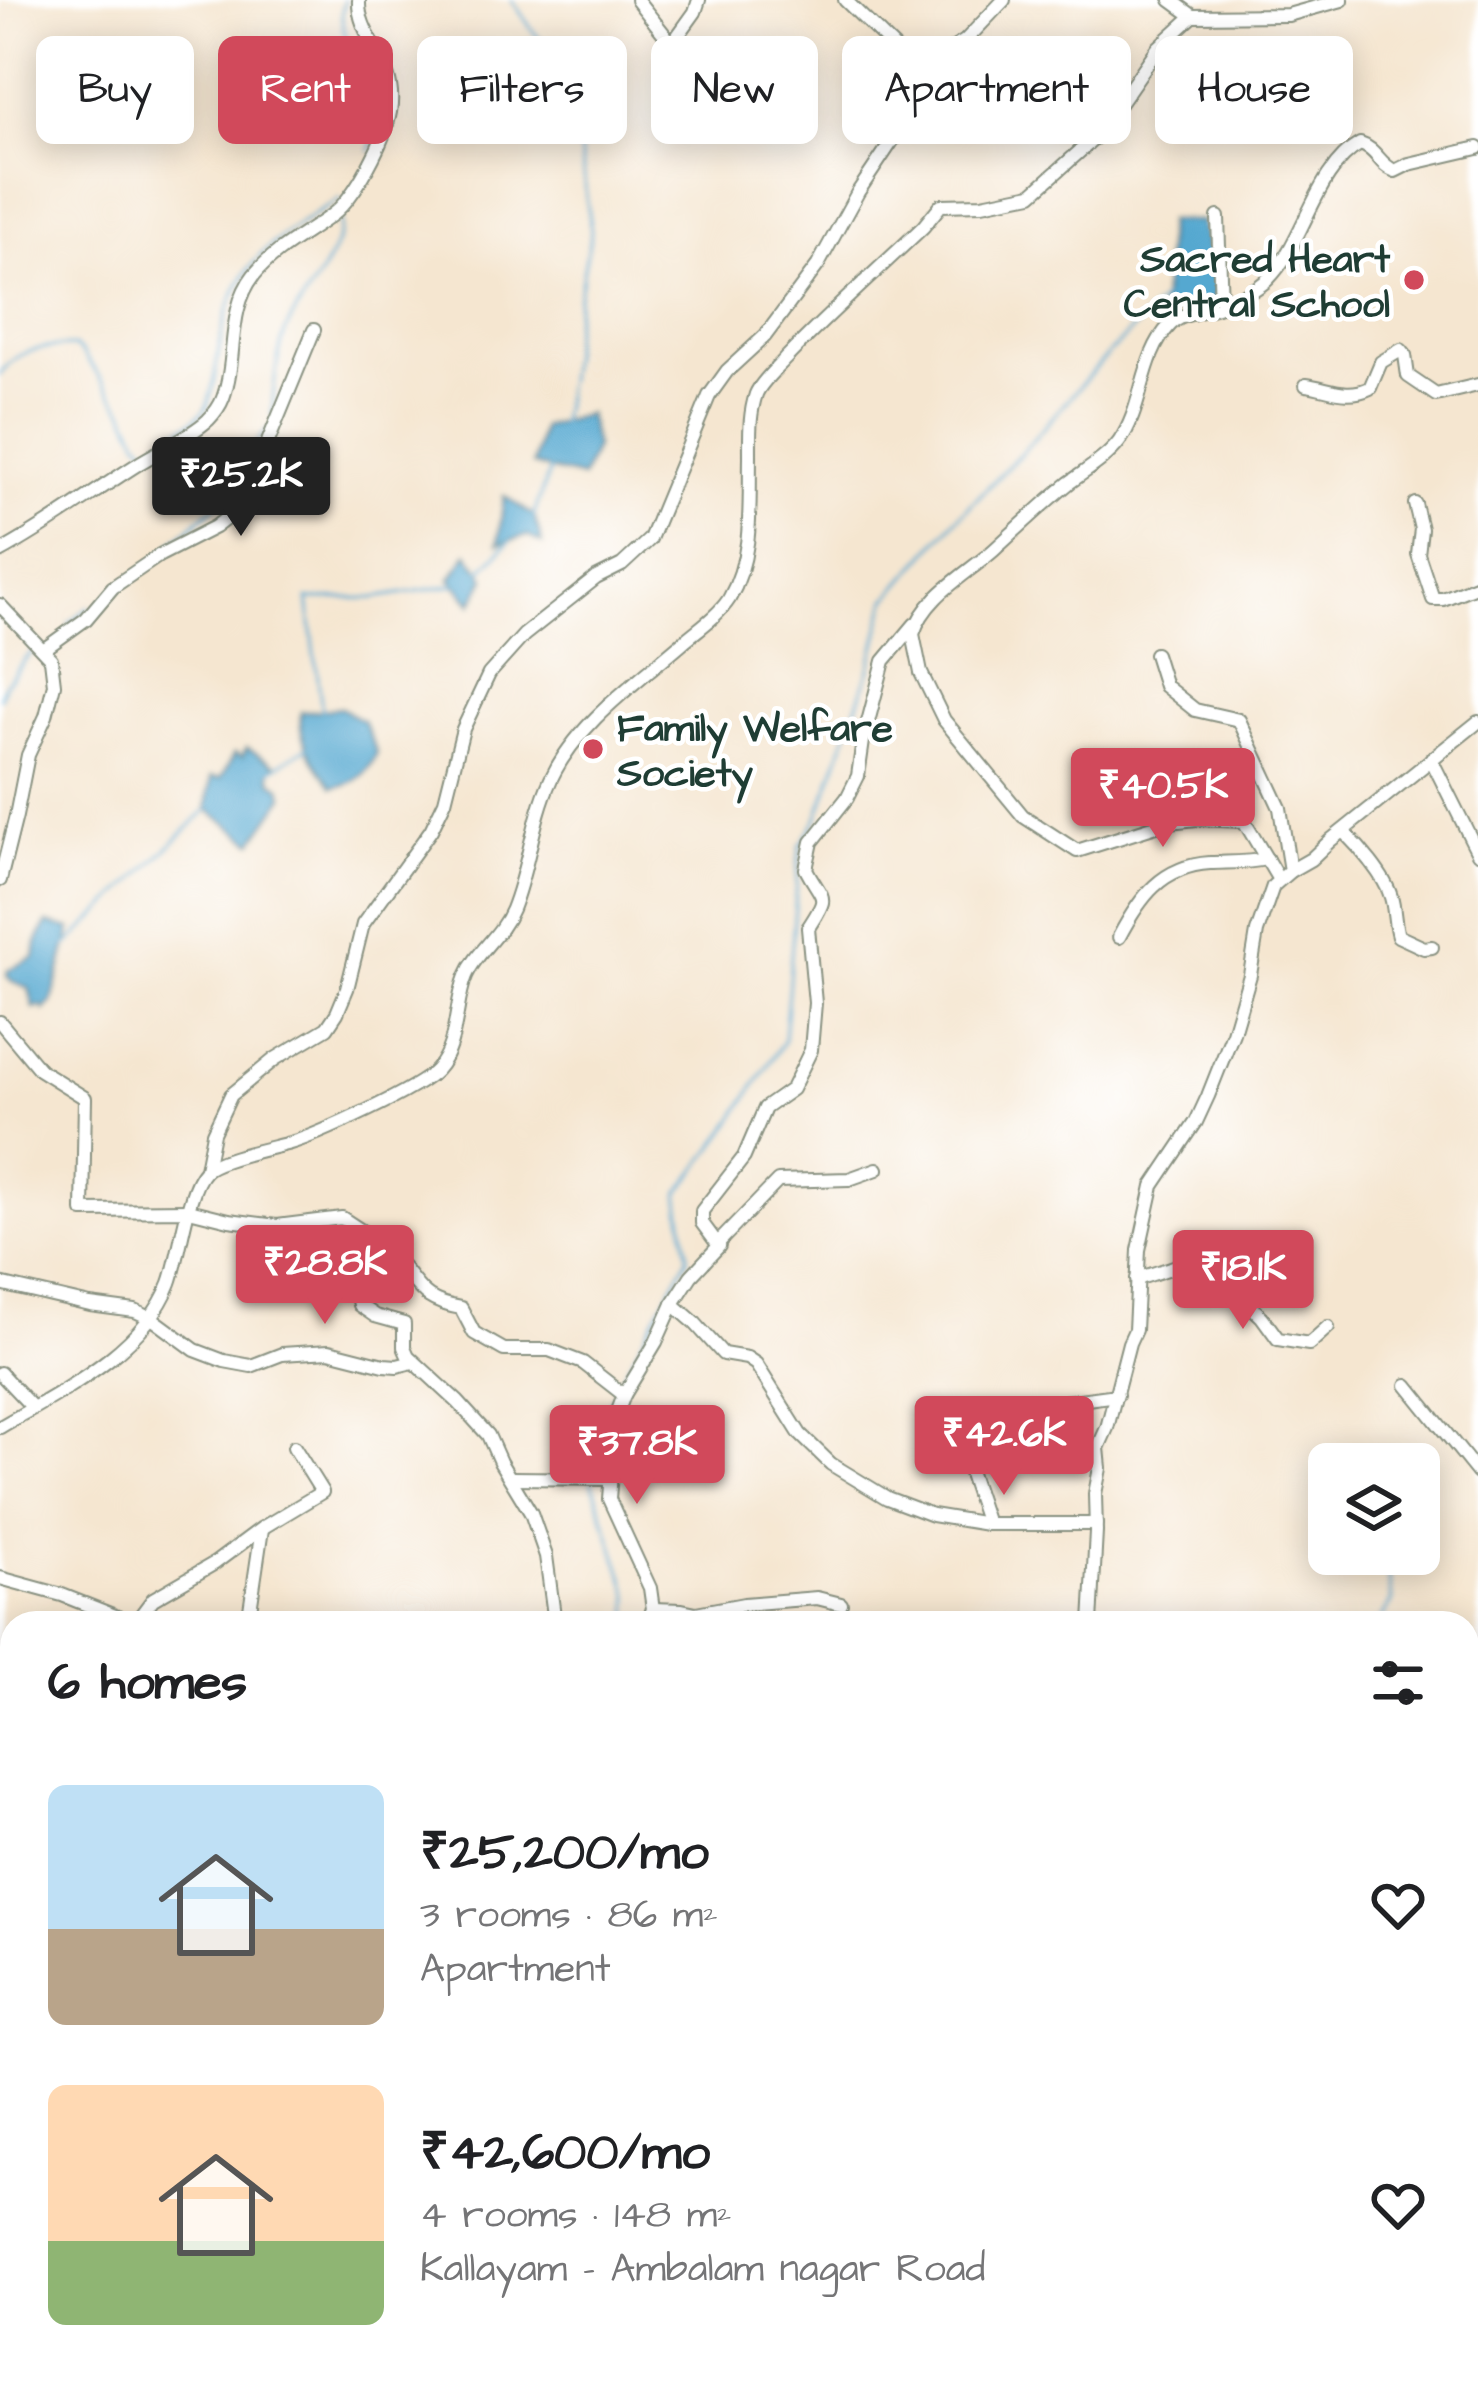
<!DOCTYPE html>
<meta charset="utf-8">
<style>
body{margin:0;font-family:"Architects Daughter",sans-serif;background:#f2f2f2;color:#202124;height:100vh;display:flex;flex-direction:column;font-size:45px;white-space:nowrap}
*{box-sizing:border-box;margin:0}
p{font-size:39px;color:#757577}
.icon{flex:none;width:66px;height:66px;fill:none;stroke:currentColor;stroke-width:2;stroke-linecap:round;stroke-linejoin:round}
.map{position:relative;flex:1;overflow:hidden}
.panel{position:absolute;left:0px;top:1611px;width:1479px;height:771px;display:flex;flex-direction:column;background:#fff;border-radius:36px 36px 0 0;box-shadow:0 6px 30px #0003}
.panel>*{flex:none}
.banner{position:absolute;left:36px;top:36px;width:1407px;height:108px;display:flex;gap:24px}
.tools{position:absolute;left:1308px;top:1443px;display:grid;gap:24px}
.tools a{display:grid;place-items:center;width:132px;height:132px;border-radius:18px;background:#fff;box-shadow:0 6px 30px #0003;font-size:60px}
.price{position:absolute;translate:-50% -102px;padding:0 27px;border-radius:12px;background:#d1495b;color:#fff;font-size:39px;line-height:78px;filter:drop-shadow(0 3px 6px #0008)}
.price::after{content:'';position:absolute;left:50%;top:72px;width:36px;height:27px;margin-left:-18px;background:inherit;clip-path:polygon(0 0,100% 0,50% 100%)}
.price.active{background:#222;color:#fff}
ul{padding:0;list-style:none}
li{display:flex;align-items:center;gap:36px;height:300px;padding:0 48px}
li span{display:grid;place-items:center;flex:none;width:336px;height:240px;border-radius:18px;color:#555}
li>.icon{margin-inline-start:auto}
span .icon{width:144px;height:144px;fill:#fffc;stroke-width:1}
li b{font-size:51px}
h2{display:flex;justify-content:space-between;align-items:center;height:144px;padding:0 48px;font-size:51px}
.pill{padding:0 42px;border-radius:18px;background:#fff;box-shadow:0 6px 30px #0003;font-size:42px;line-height:108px}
.pill.active{background:#d1495b;color:#fff}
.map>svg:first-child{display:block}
.water{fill:#55a8d0;stroke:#3a7282;stroke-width:3}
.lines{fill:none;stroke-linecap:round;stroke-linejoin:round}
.stream{stroke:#55a8d0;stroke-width:3}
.minor-casing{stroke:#8a9282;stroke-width:16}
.minor{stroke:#fff;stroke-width:12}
.poi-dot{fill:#d1495b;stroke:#fff;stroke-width:4.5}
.labels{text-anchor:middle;stroke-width:9;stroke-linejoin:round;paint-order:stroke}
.poi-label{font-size:39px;font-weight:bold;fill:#1f3d34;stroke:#fff;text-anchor:end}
</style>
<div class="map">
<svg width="1478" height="2381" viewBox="0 0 1478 2381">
<rect width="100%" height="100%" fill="#fff"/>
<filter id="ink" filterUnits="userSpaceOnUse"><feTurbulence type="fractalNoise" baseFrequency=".00833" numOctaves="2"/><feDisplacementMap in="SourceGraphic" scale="24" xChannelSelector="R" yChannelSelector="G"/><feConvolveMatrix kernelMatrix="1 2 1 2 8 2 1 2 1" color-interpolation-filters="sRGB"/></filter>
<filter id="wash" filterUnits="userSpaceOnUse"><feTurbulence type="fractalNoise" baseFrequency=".004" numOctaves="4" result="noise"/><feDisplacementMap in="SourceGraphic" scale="48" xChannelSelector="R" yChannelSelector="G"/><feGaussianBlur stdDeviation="2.7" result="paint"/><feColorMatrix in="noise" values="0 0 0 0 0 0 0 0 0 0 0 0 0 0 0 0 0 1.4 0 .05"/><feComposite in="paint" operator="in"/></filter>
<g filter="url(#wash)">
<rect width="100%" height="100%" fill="#f5e6d0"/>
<!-- water -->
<g class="water">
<polygon points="1167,221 1201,221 1220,288 1205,308 1162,314"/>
<polygon points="588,414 595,447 582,478 533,465 542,427"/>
<polygon points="504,496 534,516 542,543 527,536 498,544"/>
<polygon points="468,553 486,578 472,604 451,579"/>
<path d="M341,708L363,721L377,753C369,773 355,785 333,787C316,764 297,741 301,712Z"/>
<polygon points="247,748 275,764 270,772 272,781 281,787 284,797 253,842 207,809 211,777 221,778 235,753 242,757"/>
<polygon points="47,923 71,929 52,1002 44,1010 41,1006 34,1008 29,988 13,982 7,976 8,970 35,957 37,943"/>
</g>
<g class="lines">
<!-- stream -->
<g class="stream">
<path d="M344,0C333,43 368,62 377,101C381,117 375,136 370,151"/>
<polyline points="512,0 533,31 570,73 591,232 576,309 560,425"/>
<path d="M0,375C16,348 44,347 74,346L82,353L125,412L139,440L149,450C164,436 198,423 207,406C213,395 219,347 222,333C237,258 280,236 340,199"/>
<path d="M272,415C273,391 276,363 283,339C293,302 352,249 338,213"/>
<polyline points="128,463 149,450"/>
<polyline points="533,517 550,469"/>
<path d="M172,543L232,492C238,482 236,473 242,463C249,451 260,440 267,429"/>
<polyline points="479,573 510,541"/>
<polyline points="69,624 89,607"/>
<polyline points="0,698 5,684 33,651"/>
<polyline points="322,710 308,599 374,598 455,585"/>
<polyline points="271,770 309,746"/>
<polyline points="67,945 207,810"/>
<polyline points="622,1377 688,1258 679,1193 726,1131 784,1040 800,846 817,819 869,672 887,599 953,523 1022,452 1110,352 1164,298"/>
<polyline points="592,1472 597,1431 613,1395"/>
<polyline points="592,1481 630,1596 629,1623"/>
<polyline points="1379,1623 1392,1601 1386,1554"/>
<polyline points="0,2073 12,2081"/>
<polyline points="0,2271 12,2255"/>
<polyline points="1069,2370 1072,2381"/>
<polyline points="350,2381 352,2370"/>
</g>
</g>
</g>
<g filter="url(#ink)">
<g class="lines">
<!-- minor casing -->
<g class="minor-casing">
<g id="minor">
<polyline points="637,0 672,44 695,12 699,0"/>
<polyline points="845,0 917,70 965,41 1004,0"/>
<polyline points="1171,0 1193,16"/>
<polyline points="1218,217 1221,306"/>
<path d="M1306,385C1329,388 1347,399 1370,388L1381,362L1401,350L1405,355L1408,376L1436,395L1478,385"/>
<polyline points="1415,504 1421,529 1418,554 1433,599 1443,599 1478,585"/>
<path d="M0,552C48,526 92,493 138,464C159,451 191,436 208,420C214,414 220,406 223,398C238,357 226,311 254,275C276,248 307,234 333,214C356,196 385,140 390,112C399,64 357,38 359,0"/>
<polyline points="0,605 51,659 54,684 46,716 28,755 16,816 0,880"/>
<polyline points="43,650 86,619 113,587 160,555 215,527 250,500 258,487 265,449 314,330"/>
<polyline points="1155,654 1165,686 1195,710 1239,720 1280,808 1290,871"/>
<polyline points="1431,759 1478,853"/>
<path d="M1344,832C1359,847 1385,876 1391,897C1395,910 1394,923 1398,936L1424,948L1432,947"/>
<path d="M1279,880L1244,821L1197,819L1169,822L1077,851L1023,816L944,720L921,673L913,634C925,596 966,575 994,550C1019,527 1043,504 1069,483C1085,471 1107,458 1119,442C1144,408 1140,357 1170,325C1181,313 1205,312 1220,306C1235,300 1257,290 1268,279C1304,244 1315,169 1360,144C1377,149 1379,165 1395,171L1409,164L1478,148"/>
<path d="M1119,937C1140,897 1162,866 1210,863C1229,862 1247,863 1267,859"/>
<path d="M0,1022L40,1070L85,1098L83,1211L189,1210L229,1220L277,1226L342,1218L371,1237C378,1261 351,1279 359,1305L375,1316L404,1324V1347L408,1356L458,1402L488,1435L500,1462L531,1513L546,1556L555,1623"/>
<polyline points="206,1169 213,1133 231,1095 275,1059 327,1028 337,1013 347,989 363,924 431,830 445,801 463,729 489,674 524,635 596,578 622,565 650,539 709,396 727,371 765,336 818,265 858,192 915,107 927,84 965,41"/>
<path d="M371,1237C378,1243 386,1250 393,1257C421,1285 417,1300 461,1308L474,1333L504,1350H549L583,1363L624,1395"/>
<polyline points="718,1243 778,1181 849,1179 877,1169"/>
<polyline points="1137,1279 1201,1258 1262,1317 1278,1339 1309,1344 1328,1327"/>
<polyline points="0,1284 90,1305 135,1311 153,1319 195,1350 224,1361 251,1366 282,1354 329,1351 384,1365 397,1366 413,1362"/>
<polyline points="673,1304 695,1323 723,1354 747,1358 756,1364 800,1434 831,1464 887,1498 932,1515 987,1524"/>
<polyline points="0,1373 33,1408"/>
<polyline points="1407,1385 1478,1473"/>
<path d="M0,1427C60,1392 144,1351 170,1283C180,1257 187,1189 205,1171C216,1159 272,1148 290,1143C318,1135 419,1089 436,1070C459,1045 454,1005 466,976C476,952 501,936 512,909C529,867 532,820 551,779C577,723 637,682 683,642C698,629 718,616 729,599C754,556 749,505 750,457C750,436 749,415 756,394C761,382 776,369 785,359C829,313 877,271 923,227L941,205L982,204L1032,194L1097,136L1158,48L1193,16L1288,15L1342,0"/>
<polyline points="511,1478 611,1479"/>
<polyline points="1096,1524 987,1524 951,1417 1117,1395"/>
<polyline points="0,1578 62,1595 133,1623"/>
<polyline points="653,1609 682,1610 696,1613 744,1604 817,1598 841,1604"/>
<polyline points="135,1623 153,1599 215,1563 262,1528 322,1492 294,1447"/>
<polyline points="248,1623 262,1529"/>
<path d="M647,1623L653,1609L650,1588L609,1499L615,1419L624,1395L656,1342L673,1304L691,1276L719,1246L702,1223V1211L744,1157L765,1108L792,1089L811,1050L815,1003L808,928C831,893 823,902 806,869L812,842L847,798L858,776L863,741L884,661L915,624"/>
<polyline points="1091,1623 1096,1532 1095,1494 1100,1468 1098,1448 1107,1428 1129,1343 1135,1330 1139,1250 1153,1186 1196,1122 1208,1096 1233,1033 1250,975 1257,932 1273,886 1290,871 1311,859 1331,840 1478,722"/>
<polyline points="1478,1664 1469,1722 1478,1725"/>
<polyline points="0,1987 12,1989"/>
<polyline points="1467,2095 1478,2101"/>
<polyline points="1467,2208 1478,2210"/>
<polyline points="0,2235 12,2216"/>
<polyline points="281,2370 301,2381"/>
<polyline points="494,2370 508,2381"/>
<polyline points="328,2381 333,2370"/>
<polyline points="552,2381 591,2370"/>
<polyline points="1090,2381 1105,2377"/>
<polyline points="1175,2381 1177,2370"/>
<polyline points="1470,2381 1478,2374"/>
</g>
</g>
<!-- minor -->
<use href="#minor" class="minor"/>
</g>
</g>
<!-- markers -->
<g class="poi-dot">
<circle cx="1414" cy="280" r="12"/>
<circle cx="593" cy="749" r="12"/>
</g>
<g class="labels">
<!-- poi labels -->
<g class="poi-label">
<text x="1390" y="272">Sacred Heart<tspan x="1390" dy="45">Central School</tspan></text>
<text x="617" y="741" text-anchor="start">Family Welfare<tspan x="617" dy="45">Society</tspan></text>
</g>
</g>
</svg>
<div class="tools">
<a><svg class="icon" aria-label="layers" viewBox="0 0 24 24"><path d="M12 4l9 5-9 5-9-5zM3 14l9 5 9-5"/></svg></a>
</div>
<b class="price active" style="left:241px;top:539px">₹25.2K</b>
<b class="price" style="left:1163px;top:850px">₹40.5K</b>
<b class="price" style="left:325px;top:1327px">₹28.8K</b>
<b class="price" style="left:1243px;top:1332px">₹18.1K</b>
<b class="price" style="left:1004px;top:1498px">₹42.6K</b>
<b class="price" style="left:637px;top:1507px">₹37.8K</b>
<div class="banner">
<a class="pill">Buy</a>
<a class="pill active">Rent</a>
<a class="pill">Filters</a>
<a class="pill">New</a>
<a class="pill">Apartment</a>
<a class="pill">House</a>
</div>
<section class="panel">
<h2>6 homes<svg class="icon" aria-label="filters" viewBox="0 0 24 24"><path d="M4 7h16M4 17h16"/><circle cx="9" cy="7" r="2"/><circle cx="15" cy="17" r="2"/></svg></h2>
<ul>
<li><span style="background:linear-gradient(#bfe0f5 60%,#b9a48a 0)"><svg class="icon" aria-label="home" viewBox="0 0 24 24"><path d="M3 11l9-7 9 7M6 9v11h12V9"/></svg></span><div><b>₹25,200/mo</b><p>3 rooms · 86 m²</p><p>Apartment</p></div><svg class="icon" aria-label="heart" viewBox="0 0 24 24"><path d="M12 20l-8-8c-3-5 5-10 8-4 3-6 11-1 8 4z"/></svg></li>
<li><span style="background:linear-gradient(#ffd9b3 65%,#8fb573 0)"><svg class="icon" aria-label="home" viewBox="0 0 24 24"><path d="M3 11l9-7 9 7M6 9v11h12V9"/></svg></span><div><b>₹42,600/mo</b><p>4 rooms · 148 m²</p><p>Kallayam - Ambalam nagar Road</p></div><svg class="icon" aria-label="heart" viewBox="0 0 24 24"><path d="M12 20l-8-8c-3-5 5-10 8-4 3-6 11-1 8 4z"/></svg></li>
</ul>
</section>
</div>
